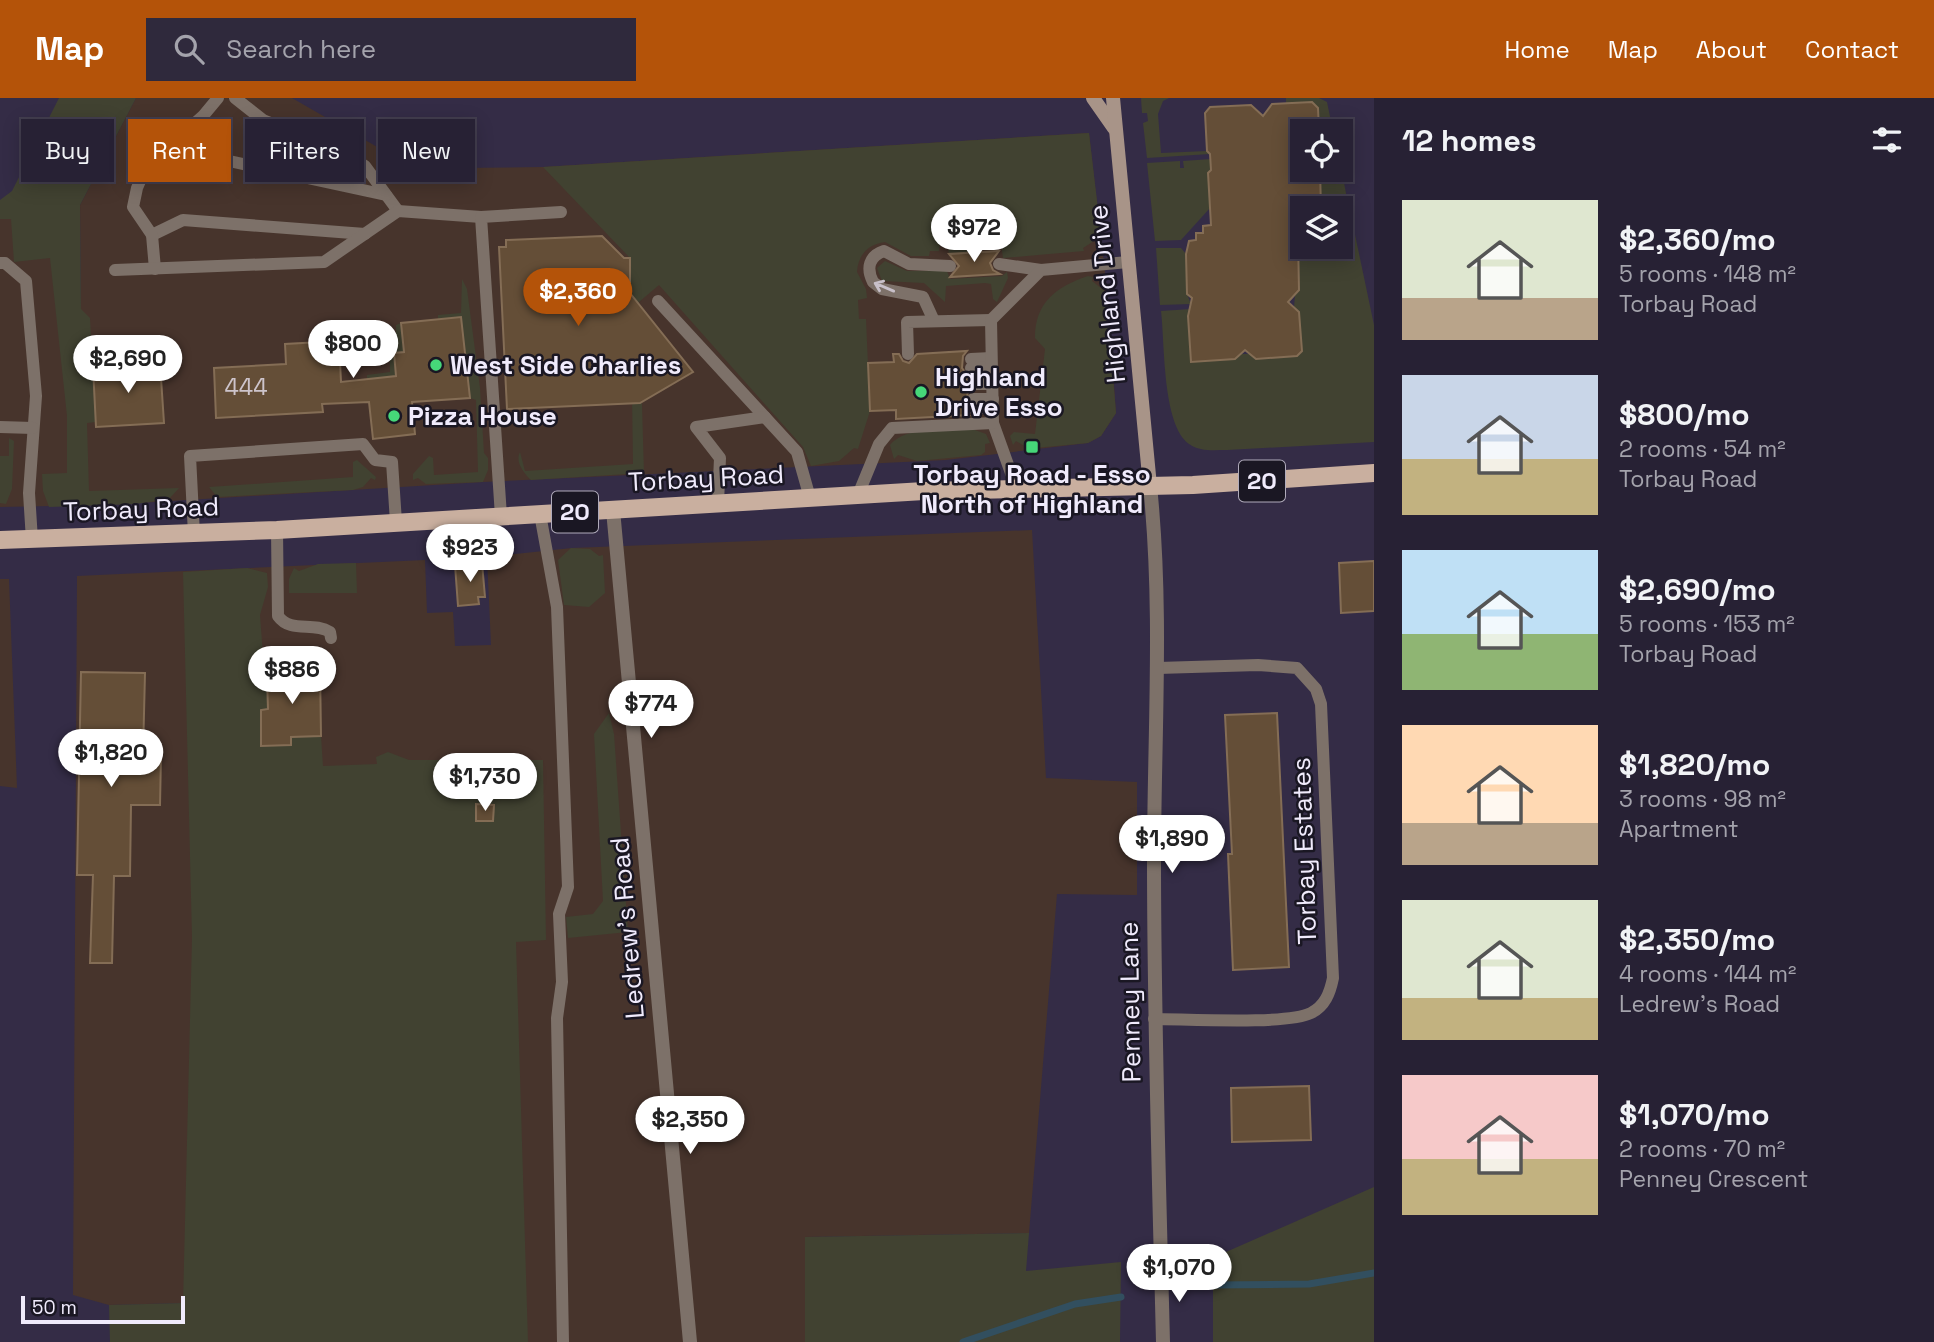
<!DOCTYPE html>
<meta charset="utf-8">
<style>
body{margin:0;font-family:"Space Grotesk",sans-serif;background:#2f293c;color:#f1f3f6;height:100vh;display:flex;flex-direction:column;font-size:26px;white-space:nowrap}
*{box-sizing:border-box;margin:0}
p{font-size:23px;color:#a4a3ac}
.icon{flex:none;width:38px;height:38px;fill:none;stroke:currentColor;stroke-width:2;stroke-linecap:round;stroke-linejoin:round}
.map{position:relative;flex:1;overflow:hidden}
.side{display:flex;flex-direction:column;background:#272134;width:560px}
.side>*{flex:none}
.top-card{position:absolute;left:21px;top:21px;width:665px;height:63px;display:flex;gap:14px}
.fabs{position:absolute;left:1290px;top:21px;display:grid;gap:14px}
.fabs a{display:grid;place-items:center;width:63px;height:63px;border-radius:0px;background:#272134;box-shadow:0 4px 18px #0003,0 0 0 2px #433e4f;font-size:35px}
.scale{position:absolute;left:21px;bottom:18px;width:164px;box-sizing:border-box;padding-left:7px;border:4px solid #f0ebfc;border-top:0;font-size:19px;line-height:24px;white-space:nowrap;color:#f0ebfc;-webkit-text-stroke:5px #1a1723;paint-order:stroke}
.price{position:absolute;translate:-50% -60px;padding:0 16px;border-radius:24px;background:#fff;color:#222;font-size:23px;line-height:46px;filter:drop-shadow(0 2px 4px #0008)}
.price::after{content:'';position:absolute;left:50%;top:42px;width:21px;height:16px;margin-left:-10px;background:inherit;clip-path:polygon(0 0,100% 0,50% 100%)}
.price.current{background:#b45309;color:#fff}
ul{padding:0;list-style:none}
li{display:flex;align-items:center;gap:21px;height:175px;padding:0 28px}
li span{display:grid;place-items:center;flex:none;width:196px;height:140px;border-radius:0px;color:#555}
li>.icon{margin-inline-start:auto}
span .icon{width:84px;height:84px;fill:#fffc;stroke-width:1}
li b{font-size:30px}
h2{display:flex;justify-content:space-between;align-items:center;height:84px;padding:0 28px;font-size:30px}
.pill{padding:0 24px;border-radius:0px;background:#272134;box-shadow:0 4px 18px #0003,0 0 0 2px #433e4f;font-size:24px;line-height:63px}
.pill.current{background:#b45309;color:#fff}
header{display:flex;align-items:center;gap:42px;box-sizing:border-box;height:98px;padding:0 35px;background:#b45309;color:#fff}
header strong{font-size:33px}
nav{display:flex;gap:38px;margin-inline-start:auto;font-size:24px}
.search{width:490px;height:63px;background:#2f293c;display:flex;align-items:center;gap:18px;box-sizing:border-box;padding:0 24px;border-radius:0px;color:#a4a3ac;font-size:26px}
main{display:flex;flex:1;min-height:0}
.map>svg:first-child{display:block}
.commercial{fill:#47342c}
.green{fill:#414231}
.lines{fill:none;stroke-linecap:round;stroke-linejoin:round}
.stream{stroke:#324f5f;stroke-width:7}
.building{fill:#644e37;stroke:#846d55;stroke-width:2}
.lane{stroke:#7d7169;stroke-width:12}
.street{stroke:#7d7169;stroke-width:14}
.secondary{stroke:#a89488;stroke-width:14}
.primary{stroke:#c9af9f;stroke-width:18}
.oneway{stroke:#c8c0c9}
.poi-dot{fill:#46d779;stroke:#1a1723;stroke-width:2.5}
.labels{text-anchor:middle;stroke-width:5;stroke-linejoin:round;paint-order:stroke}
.number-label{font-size:23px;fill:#cdc4cb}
.shield{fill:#1a1723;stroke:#b0abbb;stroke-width:2}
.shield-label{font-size:24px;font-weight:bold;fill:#f0ebfc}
.street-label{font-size:26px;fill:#f0ebfc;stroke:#1a1723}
.poi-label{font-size:26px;font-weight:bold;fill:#f0ebfc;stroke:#1a1723;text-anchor:start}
</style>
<header>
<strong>Map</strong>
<div class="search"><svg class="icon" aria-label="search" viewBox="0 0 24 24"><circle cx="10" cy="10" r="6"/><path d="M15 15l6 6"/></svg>Search here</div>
<nav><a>Home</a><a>Map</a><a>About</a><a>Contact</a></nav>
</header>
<main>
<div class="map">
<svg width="1374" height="1244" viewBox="0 0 1374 1244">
<rect width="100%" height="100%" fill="#342c46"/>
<!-- commercial -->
<g class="commercial">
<polygon points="136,0 292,0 379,50 458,70 543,69 1089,35 1108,201 1116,315 1101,338 1088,345 946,362 483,384 106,407 0,409 0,110 56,116 81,211 80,107"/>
<polygon points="1032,432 1046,680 1137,684 1137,797 1057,796 1029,1135 805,1139 805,1244 223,1244 183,1205 109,1207 73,1197 77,478 425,462 427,515 453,514 455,548 491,547 487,459 572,450"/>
<polygon points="0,481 9,481 17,690 0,688"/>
</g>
<!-- green -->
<g class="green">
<polygon points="59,0 136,0 80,107 81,211 90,220 96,324 87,325 89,393 179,390 169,401 136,406 49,409 43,393 42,376 67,375 67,318 50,160 14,164 11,121 0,121 0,102 12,93"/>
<polygon points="1141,0 1169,0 1163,3 1158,16 1161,55 1207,53 1210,56 1147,60 1143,25 1148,23 1147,15 1142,15"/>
<polygon points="1286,0 1319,0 1327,4 1333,33 1319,33 1318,10 1286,6"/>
<path d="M1089,35L1100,128L1094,143L1083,150L1084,153L1003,160L1001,146L981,147V154L949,156L947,145H940L939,153H930L929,158H911L885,144C868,146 858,157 857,174L866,191L867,200L858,202L859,221H866L870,313L858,351L854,350L839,363L811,368L803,349L659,187L639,204L644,375L531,382C523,374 515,364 520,354L525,373L633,366L630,160L543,69Z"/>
<polygon points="1211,61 1210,110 1181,142 1155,143 1147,65 1180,63 1180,70 1184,70 1183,63"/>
<polygon points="1341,69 1349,111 1349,114 1341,116 1340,110 1321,110 1320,72 1340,72"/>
<path d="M1341,124L1353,127L1374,227V344L1227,352C1214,352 1200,354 1189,346C1162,326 1165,246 1161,213L1191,211L1188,218L1191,259L1196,264L1235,261L1240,256H1250L1256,261L1297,258L1302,253L1299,214L1294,209L1295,197L1299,192L1298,153L1293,149L1294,140H1302V149H1340Z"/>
<polygon points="1156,150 1181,150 1186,156 1187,196 1191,206 1160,207"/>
<polygon points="885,163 907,173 947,173 950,181 1002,178 1007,174 1008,180 997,204 993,201 991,186 985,185 946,188 945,204 924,185 882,183 877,170"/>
<path d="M1088,178L1093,179L1092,183L1106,194L1116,315L1101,338L1088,345L1035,350L1034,346L1028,347V350L1016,343L1013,347L1010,338L1014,334L1035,336L1045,251L1035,240C1035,204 1056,189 1088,178Z"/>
<polygon points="462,181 467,191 480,290 484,355 488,360 488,372 483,384 426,386 418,380 413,382 413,376 429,358 433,360 434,377 478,374 476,302 470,300 461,220 438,221 438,217 461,215"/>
<polygon points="401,225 404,254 394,255 395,275 407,277 367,281 367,277 390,274 389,240 396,240 396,227"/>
<path d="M972,331L986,336L990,345L985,346V354L981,357L917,363L898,357L894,361L890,347C906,327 948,333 972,331Z"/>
<polygon points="9,340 14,343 12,391 6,406 0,405 0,358 9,358"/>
<polygon points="357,362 376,379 375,382 371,380 363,389 353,392 217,399 209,389 353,379 353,364"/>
<polygon points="571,450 590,451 599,458 603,457 605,495 589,509 564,507 558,462"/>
<polygon points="356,465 357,495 289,495 289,481 294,470 299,473 318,466"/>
<polygon points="247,470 267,475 268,489 260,517 263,557 280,557 281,570 267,581 267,600 273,611 261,612 261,647 291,639 321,638 323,668 377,666 376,659 388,654 409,662 543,662 546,842 516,844 528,1244 110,1244 109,1207 183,1205 192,840 183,474"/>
<polygon points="609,615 614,636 628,834 568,840 566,819 593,816 603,803 594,636"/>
<polygon points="1374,1089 1374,1244 1213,1244 1213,1187 1210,1161"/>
<polygon points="1029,1135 1026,1173 1121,1164 1120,1244 805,1244 805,1139"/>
</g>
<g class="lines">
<!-- stream -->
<g class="stream">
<polyline points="1213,1187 1309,1186 1374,1175"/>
<polyline points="963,1244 1075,1206 1121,1199"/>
</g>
</g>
<!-- building -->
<g class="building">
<polygon points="1312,4 1318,10 1319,33 1302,33 1302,72 1320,72 1321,110 1302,110 1302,140 1298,140 1299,192 1288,204 1299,214 1302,253 1297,258 1256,261 1245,252 1235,261 1191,264 1188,218 1192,200 1187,196 1186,156 1189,143 1196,142 1196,135 1203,135 1203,128 1211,127 1208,75 1211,72 1210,56 1207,53 1205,15 1210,9 1251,7 1263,18 1272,6"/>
<polygon points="602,138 624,160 630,160 630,184 622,185 693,274 640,305 507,311 499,149 506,149 506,142"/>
<polygon points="999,153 990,165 993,172 1000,176 950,179 959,168 949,156"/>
<polygon points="461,219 470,300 412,304 415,336 373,341 369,304 322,306 323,314 216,320 214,270 286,266 285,246 339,243 341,284 396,278 394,255 404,254 401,225"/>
<polygon points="967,253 963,258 962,270 968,278 963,287 968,294 964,311 969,317 896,321 896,312 870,313 868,265 894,264 893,256 899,256 903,263 909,265 917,256"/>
<polygon points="160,265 164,325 96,329 93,269"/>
<polygon points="1374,463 1374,513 1341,515 1339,465"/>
<polygon points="482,465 485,499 478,499 479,506 458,508 455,467"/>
<polygon points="295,565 295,571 320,570 321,638 291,639 291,647 261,648 261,612 268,611 267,580 272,573"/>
<polygon points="81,574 145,575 143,656 161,656 160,707 131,707 130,778 114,778 112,865 90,865 93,777 77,777"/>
<polygon points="1277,615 1289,869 1233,872 1228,756 1232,756 1225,617"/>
<polygon points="476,706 494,707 493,723 476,723"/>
<polygon points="1309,988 1311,1042 1232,1044 1231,990"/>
</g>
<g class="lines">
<!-- lane -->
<g class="lane">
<polyline points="235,0 263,22 343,54 365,68 398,113"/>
<polyline points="180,40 211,59 386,97"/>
<polyline points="152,137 183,122 365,136"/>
<polyline points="0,165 5,165 26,183 36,298 29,395 32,442"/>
<polyline points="999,166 1041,172"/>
<polyline points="155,171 152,137 133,109 137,90 146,69 203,18 218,0"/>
<polyline points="115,172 324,164 398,113 481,119"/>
<polyline points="658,203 797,354 810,400"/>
<path d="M934,223L923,199L882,191L873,184C866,170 869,158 884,153L909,166L950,168"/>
<polyline points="908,256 907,224 991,222"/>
<polyline points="971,261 991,260"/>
<polyline points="971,270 991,269"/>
<polyline points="972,286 992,286"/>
<polyline points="973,301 993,301"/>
<polyline points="973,310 993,310"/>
<polyline points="0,329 33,330"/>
<polyline points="1016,389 993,325 991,222 1041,172 1128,164"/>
<polyline points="858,397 879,346 892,330 993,325"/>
<polyline points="718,405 720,360 696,329 765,319"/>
<polyline points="540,416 557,509 568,789 559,816 562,884 557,920 563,1244"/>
<polyline points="501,418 481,119 561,114"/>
<path d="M277,432L278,518C291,536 313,523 330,534L331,540"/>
<polyline points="194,436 190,358 363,346 375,362 392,364 396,424"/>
<path d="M1154,921C1185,921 1288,927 1311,915C1325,908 1330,895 1333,880L1321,606L1316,591L1297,570L1258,567L1158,570"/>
</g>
<!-- street -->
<g class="street">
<path d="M1150,388C1163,513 1154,638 1154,763C1154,923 1159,1084 1163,1244"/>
<polyline points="613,412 690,1244"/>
</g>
<!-- secondary -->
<g class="secondary">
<polyline points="1093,0 1114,30"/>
<polyline points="1113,0 1150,388"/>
</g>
<!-- primary -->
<polyline class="primary" points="0,442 277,432 924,393 1193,387 1374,375"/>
</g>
<!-- one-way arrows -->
<defs><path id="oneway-shaft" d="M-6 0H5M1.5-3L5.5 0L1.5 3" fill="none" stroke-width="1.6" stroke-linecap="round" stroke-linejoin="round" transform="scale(1.75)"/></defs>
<use class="oneway" href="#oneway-shaft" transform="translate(884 189) rotate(-157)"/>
<!-- markers -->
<g class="poi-dot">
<circle cx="436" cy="267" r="7"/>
<circle cx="921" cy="294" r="7"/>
<circle cx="394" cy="318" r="7"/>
<rect x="1025" y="342" width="14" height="14" rx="3.5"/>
</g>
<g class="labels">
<!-- number labels -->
<g class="number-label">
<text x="246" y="297">444</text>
</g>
<!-- shield labels -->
<g class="shield">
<rect x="1239" y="362.5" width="46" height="41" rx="5"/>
<rect x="552" y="393.5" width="46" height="41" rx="5"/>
</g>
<g class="shield-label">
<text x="1262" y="391">20</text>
<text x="575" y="422">20</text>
</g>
<!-- street labels -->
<g class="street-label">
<text transform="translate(1107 196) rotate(-96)" y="9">Highland Drive</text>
<text transform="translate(706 380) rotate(-3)" y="9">Torbay Road</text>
<text transform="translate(141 411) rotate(-2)" y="9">Torbay Road</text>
<text transform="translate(1304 753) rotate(-92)" y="9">Torbay Estates</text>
<text transform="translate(627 830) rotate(-95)" y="9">Ledrew's Road</text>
<text transform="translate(1130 904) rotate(-91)" y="9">Penney Lane</text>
</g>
<!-- poi labels -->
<g class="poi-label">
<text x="450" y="276">West Side Charlies</text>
<text x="935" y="288">Highland<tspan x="935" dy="30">Drive Esso</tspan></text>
<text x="408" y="327">Pizza House</text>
<text x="1032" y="385" text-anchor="middle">Torbay Road - Esso<tspan x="1032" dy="30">North of Highland</tspan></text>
</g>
</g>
</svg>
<div class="fabs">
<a><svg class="icon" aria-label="locate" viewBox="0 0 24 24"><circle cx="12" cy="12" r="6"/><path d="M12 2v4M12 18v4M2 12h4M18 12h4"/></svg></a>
<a><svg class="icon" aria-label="layers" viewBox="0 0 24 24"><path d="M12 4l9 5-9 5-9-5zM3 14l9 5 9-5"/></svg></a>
</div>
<div class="scale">50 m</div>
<b class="price" style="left:974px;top:166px">$972</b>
<b class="price current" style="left:578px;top:230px">$2,360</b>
<b class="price" style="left:353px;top:282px">$800</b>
<b class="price" style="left:128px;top:297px">$2,690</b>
<b class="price" style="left:470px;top:486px">$923</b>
<b class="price" style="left:292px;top:608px">$886</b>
<b class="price" style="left:651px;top:642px">$774</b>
<b class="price" style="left:111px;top:691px">$1,820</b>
<b class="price" style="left:485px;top:715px">$1,730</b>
<b class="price" style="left:1172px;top:777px">$1,890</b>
<b class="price" style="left:690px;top:1058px">$2,350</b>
<b class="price" style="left:1179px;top:1206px">$1,070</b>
<div class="top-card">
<a class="pill">Buy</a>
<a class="pill current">Rent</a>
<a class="pill">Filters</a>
<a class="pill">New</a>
</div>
</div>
<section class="side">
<h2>12 homes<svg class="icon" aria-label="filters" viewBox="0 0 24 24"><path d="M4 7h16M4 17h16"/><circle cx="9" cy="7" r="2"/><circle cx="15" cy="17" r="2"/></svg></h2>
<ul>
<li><span style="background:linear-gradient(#dfe7d0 70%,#b9a48a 0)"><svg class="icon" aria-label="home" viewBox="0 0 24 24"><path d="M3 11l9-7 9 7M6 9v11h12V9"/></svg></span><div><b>$2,360/mo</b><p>5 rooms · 148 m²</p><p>Torbay Road</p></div></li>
<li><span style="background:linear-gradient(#c9d6e8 60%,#c2b280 0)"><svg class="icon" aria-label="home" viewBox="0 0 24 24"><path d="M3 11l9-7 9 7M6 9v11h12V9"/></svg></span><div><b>$800/mo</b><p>2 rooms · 54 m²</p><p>Torbay Road</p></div></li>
<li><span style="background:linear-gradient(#bfe0f5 60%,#8fb573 0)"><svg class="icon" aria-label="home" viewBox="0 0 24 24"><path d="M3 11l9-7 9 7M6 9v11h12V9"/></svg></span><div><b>$2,690/mo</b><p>5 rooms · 153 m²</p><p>Torbay Road</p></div></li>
<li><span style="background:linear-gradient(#ffd9b3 70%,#b9a48a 0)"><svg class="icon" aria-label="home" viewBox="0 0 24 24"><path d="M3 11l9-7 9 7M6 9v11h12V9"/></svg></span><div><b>$1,820/mo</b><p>3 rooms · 98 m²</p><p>Apartment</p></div></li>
<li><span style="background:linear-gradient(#dfe7d0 70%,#c2b280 0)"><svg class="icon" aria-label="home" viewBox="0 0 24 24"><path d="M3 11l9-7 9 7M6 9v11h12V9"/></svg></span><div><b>$2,350/mo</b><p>4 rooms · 144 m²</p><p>Ledrew's Road</p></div></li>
<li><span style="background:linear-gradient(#f6c9c9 60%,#c2b280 0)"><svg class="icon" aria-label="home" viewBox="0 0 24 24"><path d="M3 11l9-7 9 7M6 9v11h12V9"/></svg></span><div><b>$1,070/mo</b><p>2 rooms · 70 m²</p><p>Penney Crescent</p></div></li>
</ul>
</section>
</main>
